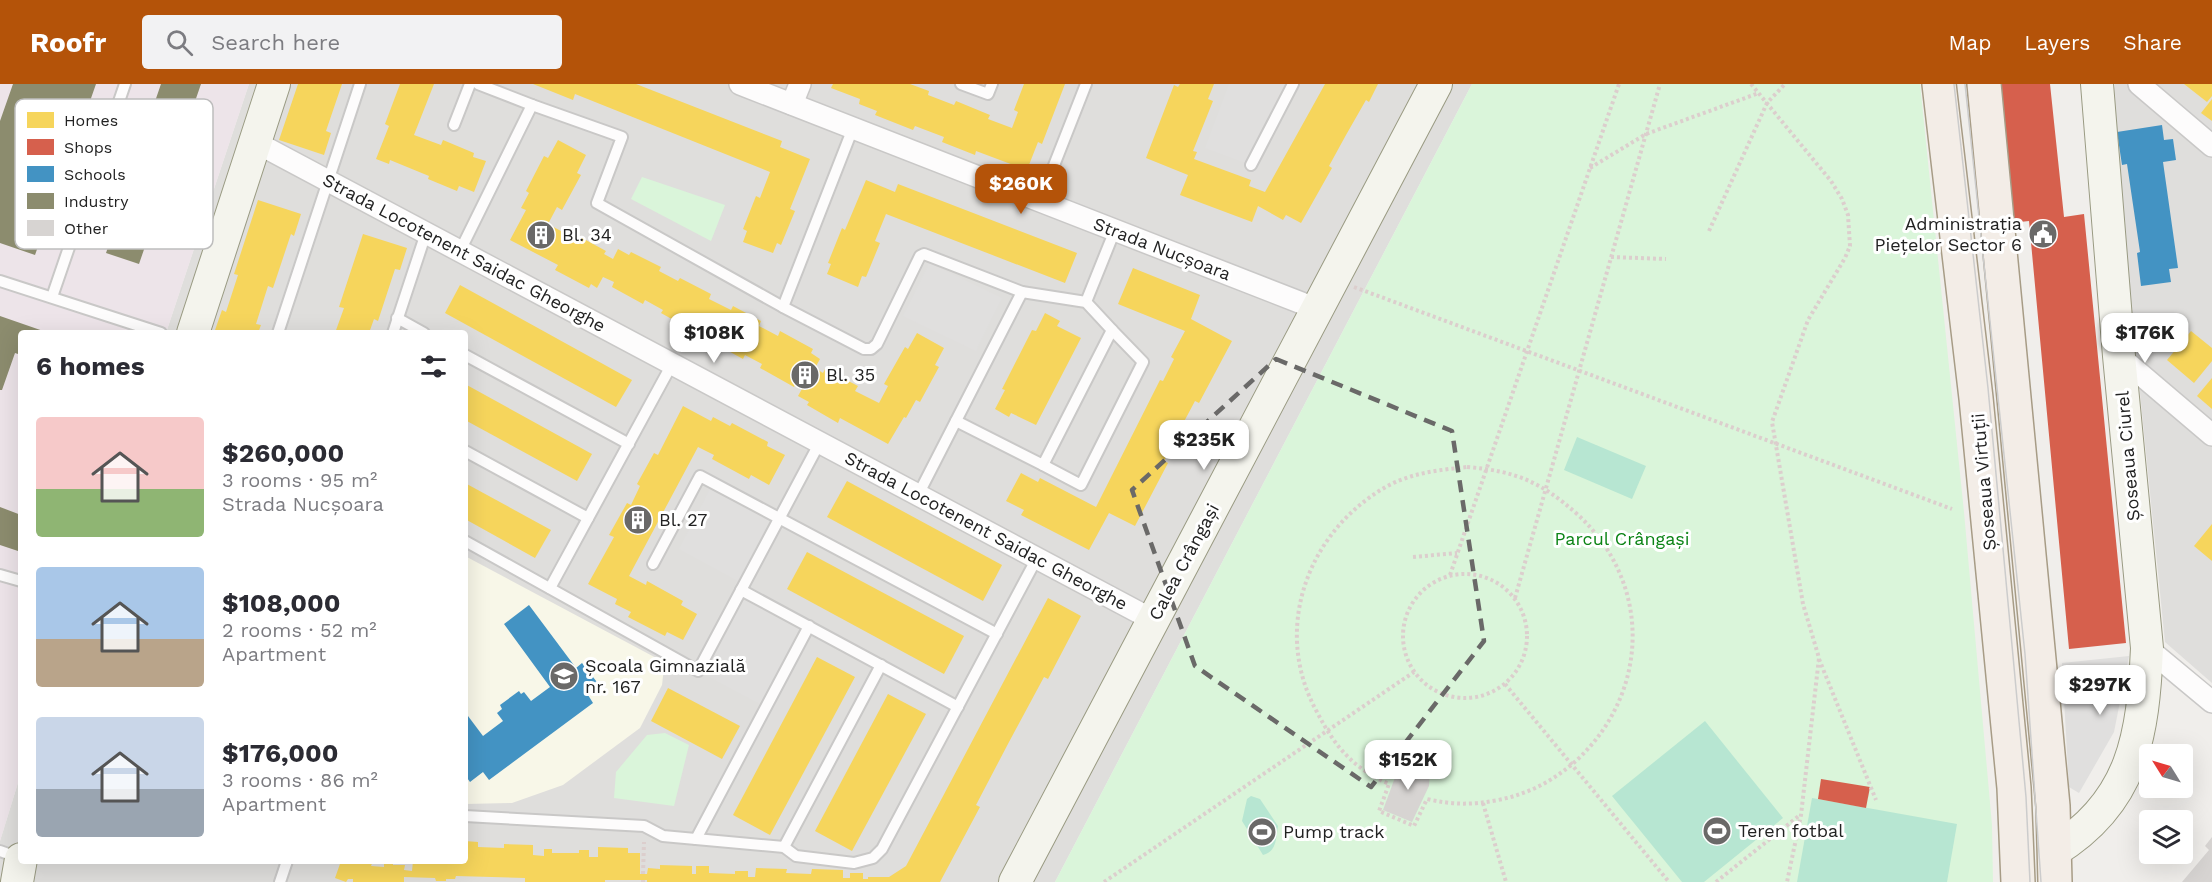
<!DOCTYPE html>
<meta charset="utf-8">
<style>
body{margin:0;font-family:"Work Sans",sans-serif;background:#f2f2f3;color:#2b2b33;height:100vh;display:flex;flex-direction:column;font-size:22px;white-space:nowrap}
*{box-sizing:border-box;margin:0}
p{font-size:20px;color:#7c7c81}
.icon{flex:none;width:33px;height:33px;fill:none;stroke:currentColor;stroke-width:2;stroke-linecap:round;stroke-linejoin:round}
.map{position:relative;flex:1;overflow:hidden}
.details{position:absolute;left:18px;top:246px;width:450px;height:534px;display:flex;flex-direction:column;background:#fff;border-radius:6px;box-shadow:0 6px 24px #0002}
.details>*{flex:none}
.needle{width:39px;rotate:307deg}
.fabs{position:absolute;left:2139px;top:660px;display:grid;gap:12px}
.fabs a{display:grid;place-items:center;width:54px;height:54px;border-radius:6px;background:#fff;box-shadow:0 6px 24px #0002;font-size:30px}
.price{position:absolute;translate:-50% -51px;padding:0 14px;border-radius:12px;background:#fff;color:#222;font-size:20px;line-height:39px;filter:drop-shadow(0 2px 3px #0008)}
.price::after{content:'';position:absolute;left:50%;top:36px;width:18px;height:14px;margin-left:-9px;background:inherit;clip-path:polygon(0 0,100% 0,50% 100%)}
.price.on{background:#b45309;color:#fff}
ul{padding:0;list-style:none}
li{display:flex;align-items:center;gap:18px;height:150px;padding:0 18px}
li span{display:grid;place-items:center;flex:none;width:168px;height:120px;border-radius:6px;color:#555}
li>.icon{margin-inline-start:auto}
span .icon{width:72px;height:72px;fill:#fffc;stroke-width:1}
li b{font-size:26px}
h2{display:flex;justify-content:space-between;align-items:center;height:72px;padding:0 18px;font-size:26px}
header{display:flex;align-items:center;gap:36px;box-sizing:border-box;height:84px;padding:0 30px;background:#b45309;color:#fff}
header strong{font-size:28px}
nav{display:flex;gap:33px;margin-inline-start:auto;font-size:21px}
.search{width:420px;height:54px;background:#f2f2f3;display:flex;align-items:center;gap:15px;box-sizing:border-box;padding:0 21px;border-radius:6px;color:#7c7c81;font-size:22px}
.map>svg:first-child{display:block}
.residential{fill:#dfdedc}
.industrial{fill:#ede4e9}
.education{fill:#f8f7e8}
.park{fill:#daf5da}
.pitch{fill:#b7e6d2}
.parking{fill:#e0dfde}
.homes{fill:#f6d55c}
.shops{fill:#d6604d}
.schools{fill:#4393c3}
.industry{fill:#8c8c6e}
.building{fill:#d7d4d2}
.lines{fill:none;stroke-linecap:round;stroke-linejoin:round}
.lane-casing{stroke:#c9c8c7;stroke-width:14}
.street-casing{stroke:#c9c8c7;stroke-width:24}
.secondary-casing{stroke:#999a82;stroke-width:34}
.primary-casing{stroke:#a79c86;stroke-width:36}
.path{stroke:#dccecd;stroke-width:4;stroke-dasharray:3 3;stroke-linecap:butt}
.lane{stroke:#fdfcfc;stroke-width:10}
.street{stroke:#fdfcfc;stroke-width:21}
.secondary{stroke:#f4f4ed;stroke-width:32}
.primary{stroke:#f3ede7;stroke-width:33}
.tram{stroke:#ccc;stroke-width:1.5}
.marked{fill:none;stroke:#6a6968;stroke-width:4.5;stroke-dasharray:12 8;stroke-linejoin:round}
.labels{text-anchor:middle;stroke-width:6;stroke-linejoin:round;paint-order:stroke}
.poi-label{font-size:18px;fill:#222;stroke:#fff;text-anchor:start}
.street-label{font-size:18px;fill:#222;stroke:#fff}
.park-label{font-size:18px;fill:#0c8416;stroke:#fff}
.key{fill:#fff;stroke:#bdbdbd;stroke-width:1.5}
.key-label{font-size:16px;fill:#222}
</style>
<header>
<strong>Roofr</strong>
<div class="search"><svg class="icon" aria-label="search" viewBox="0 0 24 24"><circle cx="10" cy="10" r="6"/><path d="M15 15l6 6"/></svg>Search here</div>
<nav><a>Map</a><a>Layers</a><a>Share</a></nav>
</header>
<div class="map">
<svg width="2212" height="798" viewBox="0 0 2212 798">
<rect width="100%" height="100%" fill="#f0eeeb"/>
<!-- residential -->
<g class="residential">
<polygon points="249,0 1472,0 1055,798 0,798 0,757 21,689 21,777 465,777 465,249 166,249"/>
<polygon points="2115,0 2212,0 2212,599 2165,558 2112,30"/>
</g>
<!-- industrial -->
<polygon class="industrial" points="0,0 249,0 166,249 21,249 21,689 0,757"/>
<!-- education -->
<polygon class="education" points="465,472 660,576 664,584 662,601 640,644 563,701 512,719 465,720"/>
<!-- park -->
<g class="park">
<polygon points="1472,0 1920,0 1964,428 1992,741 1993,798 1055,798"/>
<polygon points="642,93 725,121 711,157 631,115"/>
<polygon points="665,649 689,661 674,722 614,714 616,688 647,651"/>
</g>
<!-- pitch -->
<g class="pitch">
<polygon points="1577,353 1646,382 1632,415 1564,386"/>
<polygon points="1705,637 1783,734 1704,798 1682,798 1612,712"/>
<path d="M1251,712L1260,715L1278,742C1276,753 1277,768 1263,771L1242,737L1247,715Z"/>
<polygon points="1812,714 1957,740 1947,798 1797,798"/>
</g>
<!-- parking -->
<g class="parking">
<polygon points="1229,0 1293,0 1251,81 1205,64"/>
<polygon points="929,179 1002,214 976,267 903,232"/>
<polygon points="710,405 770,436 738,497 679,465"/>
<polygon points="741,506 803,539 760,620 698,587"/>
<polygon points="2129,572 2114,648 2079,709 2069,703 2062,579"/>
</g>
<!-- homes -->
<g class="homes">
<polygon points="298,0 342,0 326,47 331,49 324,71 279,56"/>
<polygon points="400,0 434,0 414,51 441,61 443,56 474,69 473,73 486,77 474,108 459,102 457,107 428,95 429,92 390,76 389,80 376,75 389,42 385,40"/>
<polygon points="533,0 636,0 782,57 780,63 810,75 790,125 795,127 781,161 777,159 773,169 743,158 747,147 743,145 756,112 760,114 770,88 575,10 573,16"/>
<polygon points="833,0 910,0 929,7 928,11 954,21 956,17 990,31 988,35 1012,44 1018,28 1014,26 1024,0 1065,0 1042,60 1038,58 1027,86 976,67 975,71 942,58 944,53 915,42 913,46 875,31 877,27 859,20 860,15 831,4"/>
<polygon points="1180,0 1214,0 1208,15 1213,17 1193,67 1197,68 1194,75 1251,96 1249,102 1265,108 1325,0 1378,0 1369,18 1366,16 1346,51 1329,82 1332,84 1301,139 1286,131 1283,136 1258,122 1252,138 1180,111 1188,91 1146,74 1174,1 1178,3"/>
<polygon points="2184,0 2212,0 2212,12 2207,18"/>
<polygon points="2212,15 2212,37 2201,29"/>
<polygon points="558,56 586,71 577,89 581,91 562,126 557,123 548,140 572,153 573,149 606,167 604,170 613,175 618,165 629,171 631,168 661,183 659,187 678,197 680,194 711,210 709,215 731,226 733,222 761,237 759,242 778,252 780,247 813,265 811,269 820,275 815,284 823,289 825,285 858,302 855,307 879,319 888,302 884,300 905,263 908,265 917,249 944,264 935,281 939,283 920,318 916,316 906,334 904,333 888,360 840,334 838,339 807,321 809,318 798,312 803,303 796,299 794,303 760,284 762,280 745,271 743,275 712,258 714,254 695,244 693,247 661,229 663,226 645,216 643,220 612,203 614,198 603,193 597,204 591,200 589,204 555,186 558,181 510,156 526,126 521,124 529,109 526,107 544,72 548,74"/>
<polygon points="866,96 895,108 898,100 1077,169 1065,199 886,130 875,157 880,159 866,193 862,192 858,203 827,190 831,180 828,179 842,144 845,146"/>
<polygon points="258,116 301,130 294,152 291,150 273,204 268,202 256,240 261,241 258,249 214,249 222,226 226,228 238,191 234,190"/>
<polygon points="363,150 407,164 400,186 395,185 378,237 374,235 369,249 335,249 344,224 339,223"/>
<polygon points="1133,184 1200,211 1191,235 1232,257 1199,319 1195,317 1179,347 1164,377 1168,379 1135,442 1109,429 1089,466 1021,431 1024,426 1006,417 1021,389 1038,398 1040,394 1096,423 1160,296 1163,297 1174,275 1171,273 1185,247 1118,220"/>
<polygon points="460,201 632,296 616,323 445,229"/>
<polygon points="1045,229 1060,237 1057,242 1081,254 1036,341 1011,329 1009,333 995,325 1005,306 1002,305 1032,246 1036,247"/>
<polygon points="2191,247 2212,264 2212,277 2194,299 2167,276"/>
<polygon points="2212,294 2212,325 2197,312"/>
<polygon points="465,300 592,370 577,397 465,336"/>
<polygon points="683,322 711,337 713,333 730,342 732,339 768,358 767,362 785,371 769,401 751,391 749,395 712,375 714,371 698,363 629,492 646,501 647,497 683,517 681,521 697,530 683,556 667,548 665,552 628,533 631,528 615,520 617,515 588,500 614,453 609,451 627,419 631,421 640,402 637,400 654,369 658,371"/>
<polygon points="847,397 1002,481 983,517 827,433"/>
<polygon points="465,399 551,446 535,474 465,435"/>
<polygon points="2212,440 2212,477 2194,462"/>
<polygon points="807,468 964,552 944,590 787,505"/>
<polygon points="1048,514 1081,532 1048,595 1044,593 1009,658 976,721 980,723 940,798 647,798 647,796 605,796 605,798 525,798 525,794 456,792 455,795 446,795 446,797 436,797 435,794 404,793 404,798 353,798 353,795 348,795 346,798 335,794 341,777 373,777 371,782 384,783 384,777 393,777 393,781 405,781 404,786 412,787 413,777 465,777 465,757 478,758 478,763 504,764 504,760 533,761 533,771 544,772 544,765 552,765 552,769 579,769 579,766 589,766 589,773 598,773 598,763 628,764 628,769 640,769 640,790 647,790 648,784 660,785 660,781 692,782 692,790 696,790 696,782 709,782 709,789 735,790 735,787 748,787 748,793 755,793 756,784 787,785 786,789 811,790 812,785 843,786 843,794 850,794 850,789 863,789 863,795 868,795 868,793 889,793 906,782"/>
<polygon points="817,573 855,593 770,751 733,731"/>
<polygon points="668,604 740,642 722,675 651,637"/>
<polygon points="888,610 926,630 852,767 815,747"/>
</g>
<!-- shops -->
<g class="shops">
<polygon points="1997,0 2050,0 2064,133 2084,130 2126,559 2069,565 2029,137 2011,139"/>
<polygon points="1821,695 1870,703 1866,724 1818,715"/>
</g>
<!-- schools -->
<g class="schools">
<polygon points="2162,41 2164,56 2173,55 2176,76 2163,78 2178,184 2169,185 2171,198 2141,202 2137,169 2140,168 2127,80 2122,81 2117,48"/>
<polygon points="529,521 576,584 582,579 600,602 588,611 593,619 489,696 483,688 470,698 465,691 465,628 483,652 503,637 497,629 502,625 500,621 519,607 521,610 524,608 531,617 550,603 504,540"/>
</g>
<!-- industry -->
<g class="industry">
<polygon points="13,0 96,0 82,40 46,29 35,60 70,72 35,171 0,159 0,37"/>
<polygon points="161,0 201,0 139,180 106,169 140,70 118,62 132,23 151,29"/>
<polygon points="0,232 49,249 21,249 21,271 15,269 2,306 0,306"/>
<polygon points="0,423 21,431 21,468 0,461"/>
</g>
<!-- building -->
<g class="building">
<polygon points="1409,676 1430,685 1429,702 1412,738 1383,726 1397,688"/>
<polygon points="2212,753 2212,798 2182,798 2209,766 2205,762"/>
</g>
<g class="lines">
<!-- lane casing -->
<g class="lane-casing">
<g id="lane">
<polyline points="478,0 532,21"/>
<polyline points="961,0 988,10 992,0"/>
<polyline points="454,41 470,0"/>
<polyline points="1251,81 1293,0"/>
<polyline points="1040,117 1086,0"/>
<polyline points="460,167 532,21 622,53 597,119 783,223 864,265 871,265 877,260 920,172 924,170 1022,208 1086,218 1112,246 1043,381 956,337"/>
<polyline points="0,197 161,249"/>
<polyline points="52,213 125,0"/>
<polyline points="1086,218 1115,146"/>
<polyline points="783,223 853,44"/>
<polyline points="397,234 424,249"/>
<polyline points="278,249 360,0"/>
<polyline points="393,249 426,149"/>
<polyline points="465,271 629,360"/>
<polyline points="465,367 588,434"/>
<polyline points="1043,381 1081,401 1143,278 1112,246"/>
<polyline points="918,411 1022,208"/>
<polyline points="465,457 698,587 820,358"/>
<polyline points="653,480 700,392 997,550"/>
<polyline points="0,491 21,497"/>
<polyline points="550,504 672,280"/>
<polyline points="741,506 958,623"/>
<polyline points="465,732 644,742 663,752 784,763 796,772 854,779 873,774 882,765 1037,474"/>
<polyline points="696,755 809,542"/>
<polyline points="784,763 881,581"/>
<polyline points="0,767 20,774"/>
<polyline points="280,798 287,777"/>
</g>
</g>
<!-- street casing -->
<g class="street-casing">
<g id="street">
<polyline points="740,0 1317,225"/>
<polyline points="2139,0 2212,62"/>
<polyline points="792,20 800,0"/>
<polyline points="255,58 1153,536"/>
<polyline points="2119,272 2212,351"/>
<polyline points="2147,564 2212,618"/>
</g>
</g>
<!-- secondary casing -->
<g class="secondary-casing">
<g id="secondary">
<polyline points="193,249 274,0"/>
<path d="M2054,767C2134,718 2143,651 2147,564L2119,272L2097,0"/>
<polyline points="17,798 21,775"/>
<polyline points="1015,798 1436,0"/>
</g>
</g>
<!-- primary casing -->
<g class="primary-casing">
<g id="primary">
<polyline points="1939,0 1976,314 2014,704 2018,798"/>
<polyline points="1984,0 2053,722 2055,798"/>
</g>
</g>
<!-- path -->
<g class="path">
<polyline points="1751,0 1831,97 1842,115 1848,131 1850,162 1845,174 1808,236 1772,338 1803,520 1819,574 1801,731 1787,798"/>
<polyline points="1590,84 1646,50 1759,9"/>
<polyline points="1709,147 1767,19 1785,0"/>
<polyline points="1611,173 1666,175"/>
<polyline points="1354,203 1952,425"/>
<path d="M1467,383C1516,387 1541,398 1577,430C1652,498 1650,607 1578,675C1555,696 1529,710 1498,716C1472,721 1453,721 1427,715L1414,742L1379,727L1389,700C1353,684 1335,663 1317,628C1272,547 1306,450 1384,404C1409,389 1439,386 1467,383Z"/>
<polyline points="1413,473 1457,469"/>
<circle cx="1465" cy="552" r="62"/>
<polyline points="1450,491 1619,0"/>
<polyline points="1515,514 1660,0"/>
<polyline points="1819,575 1876,716"/>
<polyline points="1505,600 1669,798"/>
<polyline points="1483,719 1506,798"/>
<polyline points="643,790 644,758"/>
<polyline points="643,798 643,796"/>
<polyline points="1104,798 1414,588"/>
<polyline points="1716,798 1800,731"/>
</g>
<!-- lane -->
<use href="#lane" class="lane"/>
<!-- street -->
<use href="#street" class="street"/>
<!-- secondary -->
<use href="#secondary" class="secondary"/>
<!-- primary -->
<use href="#primary" class="primary"/>
<!-- tram -->
<g class="tram">
<polyline points="1954,0 1988,304 2013,572 2026,713 2030,798"/>
<polyline points="1965,0 2025,570 2041,798"/>
</g>
</g>
<!-- marked area -->
<path class="marked" d="M1276,275L1452,347L1484,557L1371,703L1195,582L1132,406Z"/>
<!-- icons -->
<defs>
<g id="civic-disc" transform="scale(1.5)"><circle r="9.5" fill="#6a6968" stroke="#fff"/><path d="M-.6-6.5H3V-4.5H.6V-3L4-1V1h2V6H-6V1h2V-1L-.6-3ZM-1.2 2.5V6h2.4V2.5Z" fill="#fff"/></g>
<g id="building-disc" transform="scale(1.5)"><circle r="9.5" fill="#6a6968" stroke="#fff"/><path d="M-4-6H4V6H1V3H-1V6H-4ZM-2.5-4.3h1.7v1.8h-1.7ZM.8-4.3h1.7v1.8H.8ZM-2.5-1h1.7V.8h-1.7ZM.8-1h1.7V.8H.8Z" fill="#fff"/></g>
<g id="school-disc" transform="scale(1.5)"><circle r="9.5" fill="#6a6968" stroke="#fff"/><path d="M0-5L7-2L0 1L-7-2ZM-4 1L0 2.5L4 1V4Q0 6-4 4Z" fill="#fff"/></g>
<g id="stadium-disc" transform="scale(1.5)"><circle r="9.5" fill="#6a6968" stroke="#fff"/><path d="M0-5a6.5 5 0 1 0 0 10a6.5 5 0 1 0 0-10ZM-3.5-1.8h7v3.6h-7Z" fill="#fff"/></g>
</defs>
<g fill-rule="evenodd">
<use href="#civic-disc" x="2043" y="150"/>
<use href="#building-disc" x="541" y="151"/>
<use href="#building-disc" x="805" y="291"/>
<use href="#building-disc" x="638" y="436"/>
<use href="#school-disc" x="564" y="592"/>
<use href="#stadium-disc" x="1717" y="747"/>
<use href="#stadium-disc" x="1262" y="748"/>
</g>
<g class="labels">
<!-- poi labels -->
<g class="poi-label">
<text x="2022" y="146" text-anchor="end">Administrația<tspan x="2022" dy="21">Piețelor Sector 6</tspan></text>
<text x="562" y="157">Bl. 34</text>
<text x="826" y="297">Bl. 35</text>
<text x="659" y="442">Bl. 27</text>
<text x="585" y="588">Școala Gimnazială<tspan x="585" dy="21">nr. 167</tspan></text>
<text x="1738" y="753">Teren fotbal</text>
<text x="1283" y="754">Pump track</text>
</g>
<!-- street labels -->
<g class="street-label">
<text transform="translate(1162 165) rotate(21)" y="6">Strada Nucșoara</text>
<text transform="translate(464 169) rotate(28)" y="6">Strada Locotenent Saidac Gheorghe</text>
<text transform="translate(2128 372) rotate(-95)" y="6">Șoseaua Ciurel</text>
<text transform="translate(1984 398) rotate(-95)" y="6">Șoseaua Virtuții</text>
<text transform="translate(986 447) rotate(28)" y="6">Strada Locotenent Saidac Gheorghe</text>
<text transform="translate(1184 478) rotate(-62)" y="6">Calea Crângași</text>
</g>
<!-- park labels -->
<g class="park-label">
<text x="1622" y="461">Parcul Crângași</text>
</g>
</g>
<!-- legend -->
<rect x="15" y="15" width="198" height="150" rx="9" class="key"/>
<rect x="27" y="28" width="27" height="16" fill="#f6d55c"/>
<rect x="27" y="55" width="27" height="16" fill="#d6604d"/>
<rect x="27" y="82" width="27" height="16" fill="#4393c3"/>
<rect x="27" y="109" width="27" height="16" fill="#8c8c6e"/>
<rect x="27" y="136" width="27" height="16" fill="#d7d4d2"/>
<g class="key-label">
<text x="64" y="42">Homes</text>
<text x="64" y="69">Shops</text>
<text x="64" y="96">Schools</text>
<text x="64" y="123">Industry</text>
<text x="64" y="150">Other</text>
</g>
</svg>
<div class="fabs">
<a><svg class="needle" viewBox="-14 -14 28 28"><path d="M0-13l5 13h-10z" fill="#e53935"/><path d="M0 13l5-13h-10z" fill="#7c7c81"/></svg></a>
<a><svg class="icon" aria-label="layers" viewBox="0 0 24 24"><path d="M12 4l9 5-9 5-9-5zM3 14l9 5 9-5"/></svg></a>
</div>
<b class="price on" style="left:1021px;top:131px">$260K</b>
<b class="price" style="left:714px;top:280px">$108K</b>
<b class="price" style="left:2145px;top:280px">$176K</b>
<b class="price" style="left:1204px;top:387px">$235K</b>
<b class="price" style="left:2100px;top:632px">$297K</b>
<b class="price" style="left:1408px;top:707px">$152K</b>
<section class="details">
<h2>6 homes<svg class="icon" aria-label="filters" viewBox="0 0 24 24"><path d="M4 7h16M4 17h16"/><circle cx="9" cy="7" r="2"/><circle cx="15" cy="17" r="2"/></svg></h2>
<ul>
<li><span style="background:linear-gradient(#f6c9c9 60%,#8fb573 0)"><svg class="icon" aria-label="home" viewBox="0 0 24 24"><path d="M3 11l9-7 9 7M6 9v11h12V9"/></svg></span><div><b>$260,000</b><p>3 rooms · 95 m²</p><p>Strada Nucșoara</p></div></li>
<li><span style="background:linear-gradient(#a9c7e8 60%,#b9a48a 0)"><svg class="icon" aria-label="home" viewBox="0 0 24 24"><path d="M3 11l9-7 9 7M6 9v11h12V9"/></svg></span><div><b>$108,000</b><p>2 rooms · 52 m²</p><p>Apartment</p></div></li>
<li><span style="background:linear-gradient(#c9d6e8 60%,#9aa5b1 0)"><svg class="icon" aria-label="home" viewBox="0 0 24 24"><path d="M3 11l9-7 9 7M6 9v11h12V9"/></svg></span><div><b>$176,000</b><p>3 rooms · 86 m²</p><p>Apartment</p></div></li>
</ul>
</section>
</div>
